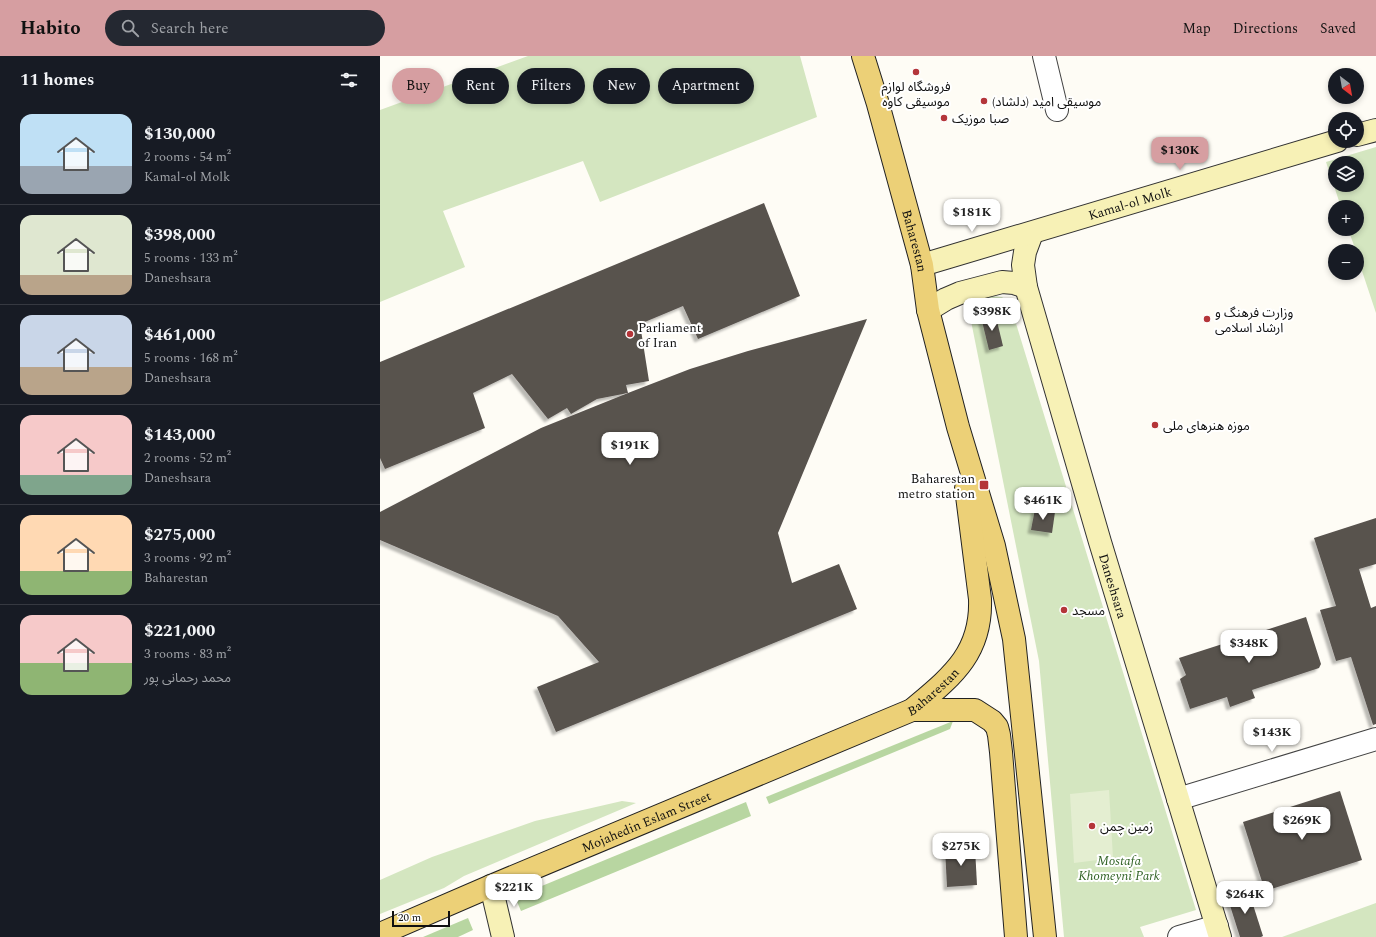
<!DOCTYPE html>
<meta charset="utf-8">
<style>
body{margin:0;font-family:Spectral,"Noto Sans Arabic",serif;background:#242831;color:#f1f3f6;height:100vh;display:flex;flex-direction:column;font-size:15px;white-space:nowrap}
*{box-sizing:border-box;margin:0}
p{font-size:13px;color:#9ea1a6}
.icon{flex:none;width:22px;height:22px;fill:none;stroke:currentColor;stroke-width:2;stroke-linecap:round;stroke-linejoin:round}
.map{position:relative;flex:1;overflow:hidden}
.drawer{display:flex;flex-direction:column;background:#171b24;width:380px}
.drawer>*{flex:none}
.guide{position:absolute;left:12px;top:12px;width:380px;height:36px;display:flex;gap:8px}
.needle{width:26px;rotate:149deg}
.controls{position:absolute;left:948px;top:12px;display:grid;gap:8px}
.controls a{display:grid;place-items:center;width:36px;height:36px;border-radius:50%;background:#171b24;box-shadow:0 2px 6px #0003;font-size:20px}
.scale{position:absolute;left:12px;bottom:10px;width:58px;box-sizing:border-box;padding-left:4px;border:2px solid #101010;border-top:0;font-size:11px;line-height:14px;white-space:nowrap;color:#101010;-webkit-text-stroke:3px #fff;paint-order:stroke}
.price{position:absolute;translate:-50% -34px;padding:0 9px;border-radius:8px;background:#fff;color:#222;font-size:13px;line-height:26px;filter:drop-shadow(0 1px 2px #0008)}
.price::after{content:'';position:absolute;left:50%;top:24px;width:12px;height:9px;margin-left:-6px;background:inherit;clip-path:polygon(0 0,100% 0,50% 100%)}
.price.on{background:#d69ea1;color:#111}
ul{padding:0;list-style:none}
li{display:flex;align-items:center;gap:12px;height:100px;padding:0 20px}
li+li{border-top:1px solid #363941}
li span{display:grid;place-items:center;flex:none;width:112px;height:80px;border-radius:12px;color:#555}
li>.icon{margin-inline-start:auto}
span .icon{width:48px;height:48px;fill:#fffc;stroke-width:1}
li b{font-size:17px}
h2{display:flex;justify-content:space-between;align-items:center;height:48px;padding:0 20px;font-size:17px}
.pill{padding:0 14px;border-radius:18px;background:#171b24;box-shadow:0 2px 6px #0003;font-size:14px;line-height:36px}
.pill.on{background:#d69ea1;color:#111}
header{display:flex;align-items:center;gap:24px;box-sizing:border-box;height:56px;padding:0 20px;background:#d69ea1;color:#111}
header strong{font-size:19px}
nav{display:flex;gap:22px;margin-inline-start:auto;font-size:14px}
.search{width:280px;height:36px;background:#242831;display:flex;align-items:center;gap:10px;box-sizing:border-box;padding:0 14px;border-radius:22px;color:#9ea1a6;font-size:15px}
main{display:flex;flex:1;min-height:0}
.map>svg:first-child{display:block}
.green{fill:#d4e6c0;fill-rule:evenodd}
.forest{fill:#b8d6a1}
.pitch{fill:#e4eed1}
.building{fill:#58524e;filter:url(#shadow)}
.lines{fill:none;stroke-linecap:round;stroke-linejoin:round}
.street-casing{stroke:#434343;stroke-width:24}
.secondary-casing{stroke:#323232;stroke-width:24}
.primary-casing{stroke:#212121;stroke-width:24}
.street{stroke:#fff;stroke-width:22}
.secondary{stroke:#f7f1b6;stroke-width:22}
.primary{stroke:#ecd077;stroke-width:22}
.poi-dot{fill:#b43539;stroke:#fff;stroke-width:1.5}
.labels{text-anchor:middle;stroke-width:4;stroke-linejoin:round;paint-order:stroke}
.poi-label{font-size:13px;fill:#101010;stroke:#fff;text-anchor:start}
.street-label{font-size:13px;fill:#101010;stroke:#fff}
.park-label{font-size:13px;font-style:italic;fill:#326326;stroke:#fff}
</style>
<header>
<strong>Habito</strong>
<div class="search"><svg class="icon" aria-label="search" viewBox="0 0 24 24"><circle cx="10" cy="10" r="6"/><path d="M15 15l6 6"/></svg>Search here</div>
<nav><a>Map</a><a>Directions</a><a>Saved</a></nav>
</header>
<main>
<section class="drawer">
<h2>11 homes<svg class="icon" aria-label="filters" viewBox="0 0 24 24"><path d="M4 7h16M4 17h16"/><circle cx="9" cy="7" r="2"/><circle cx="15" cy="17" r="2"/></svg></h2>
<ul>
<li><span style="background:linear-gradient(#bfe0f5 65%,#9aa5b1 0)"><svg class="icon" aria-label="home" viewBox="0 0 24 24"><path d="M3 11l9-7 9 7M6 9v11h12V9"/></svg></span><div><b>$130,000</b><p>2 rooms · 54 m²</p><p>Kamal-ol Molk</p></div></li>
<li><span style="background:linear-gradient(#dfe7d0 75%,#b9a48a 0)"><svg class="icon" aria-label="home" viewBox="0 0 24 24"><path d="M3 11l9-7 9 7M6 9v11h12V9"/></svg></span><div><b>$398,000</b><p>5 rooms · 133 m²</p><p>Daneshsara</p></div></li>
<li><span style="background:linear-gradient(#c9d6e8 65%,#b9a48a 0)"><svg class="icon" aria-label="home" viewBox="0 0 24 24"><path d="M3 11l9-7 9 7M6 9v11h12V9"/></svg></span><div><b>$461,000</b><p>5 rooms · 168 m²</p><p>Daneshsara</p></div></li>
<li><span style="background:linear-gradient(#f6c9c9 75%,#7fa58c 0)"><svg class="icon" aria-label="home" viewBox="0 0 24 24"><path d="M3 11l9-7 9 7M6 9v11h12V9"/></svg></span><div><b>$143,000</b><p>2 rooms · 52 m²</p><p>Daneshsara</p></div></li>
<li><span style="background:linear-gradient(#ffd9b3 70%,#8fb573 0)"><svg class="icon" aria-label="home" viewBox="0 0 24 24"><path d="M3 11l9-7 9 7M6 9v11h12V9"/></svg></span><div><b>$275,000</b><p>3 rooms · 92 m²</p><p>Baharestan</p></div></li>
<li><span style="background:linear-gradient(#f6c9c9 60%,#8fb573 0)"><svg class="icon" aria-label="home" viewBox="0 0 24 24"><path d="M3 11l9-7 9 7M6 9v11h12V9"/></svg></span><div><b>$221,000</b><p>3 rooms · 83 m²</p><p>محمد رحمانی پور</p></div></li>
</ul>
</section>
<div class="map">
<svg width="996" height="881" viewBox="0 0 996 881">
<defs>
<filter id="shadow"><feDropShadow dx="-3.5" dy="3.5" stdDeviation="1" flood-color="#0004"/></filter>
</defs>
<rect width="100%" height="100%" fill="#fefcf5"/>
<!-- green -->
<g class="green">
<polygon points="148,0 420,0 437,61 220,146 203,105 63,155 85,211 0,246 0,54"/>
<path d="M996,91V257L977,200V195H976L968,173H977V151H961L946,106ZM955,107H977V129H955Z"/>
<polygon points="612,240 622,241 630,248 816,854 760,871 764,881 684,881 659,605 588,250 597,243"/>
<polygon points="242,745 256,747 84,820 64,832 0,858 0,824 52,801 155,765"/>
<polygon points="996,847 996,881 902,881"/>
</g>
<!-- forest -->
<g class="forest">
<polygon points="573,665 570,673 389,748 386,741"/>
<polygon points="366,746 371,760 141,855 135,841"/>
<polygon points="88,862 93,874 78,881 43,881"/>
</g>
<!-- pitch -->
<polygon class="pitch" points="729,734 733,802 694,807 690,738"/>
<!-- building -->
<g class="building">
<polygon points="384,147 420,240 318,283 303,250 260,268 269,325 246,329 248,337 310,313 368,295 487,263 398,477 412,527 459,508 477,553 176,676 157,631 219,606 178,560 0,484 0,456 161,372 248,337 217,343 191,358 187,352 168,363 132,318 93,337 105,372 5,413 0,402 0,306"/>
<polygon points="615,257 623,290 609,294 601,261"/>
<polygon points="655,453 675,456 672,477 651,474"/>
<polygon points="996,462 996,508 979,513 991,552 996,550 996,668 993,669 971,601 956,605 940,554 956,550 934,482"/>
<polygon points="926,561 941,608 939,612 872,634 875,642 850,651 847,641 810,653 800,623 806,619 799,602"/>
<polygon points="960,735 982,804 885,835 863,766"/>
<polygon points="595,792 597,829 567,831 565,793"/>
<polygon points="868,833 883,880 881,881 860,881 847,840"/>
</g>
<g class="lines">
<!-- street casing -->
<g class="street-casing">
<g id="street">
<polyline points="664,0 677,54"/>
<polyline points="798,743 996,683"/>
<polyline points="799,881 837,870"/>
</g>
</g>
<!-- secondary casing -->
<g class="secondary-casing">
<g id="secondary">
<polyline points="977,79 996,74"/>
<path id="s1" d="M652,177L645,196L643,209L646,231L720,486L840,881"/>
<path id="s2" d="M542,209L957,85"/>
<polyline points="548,254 566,243 580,237 622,226 634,227 646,231"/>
<polyline points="111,830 123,881"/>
</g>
</g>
<!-- primary casing -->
<g class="primary-casing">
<g id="primary">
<path id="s3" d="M483,0L498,48L542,209L548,254L578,371L614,490L634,583L665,881"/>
<polyline points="532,654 595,654 612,665 617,671 619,679 621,696 636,881"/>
<path id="s4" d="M0,878L111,830L532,654C571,621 602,598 600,543L586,432"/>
</g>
</g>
<!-- street -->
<use href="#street" class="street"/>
<!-- secondary -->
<use href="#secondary" class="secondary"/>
<!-- primary -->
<use href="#primary" class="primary"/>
</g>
<!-- markers -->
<g class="poi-dot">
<circle cx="536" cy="16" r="4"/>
<circle cx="604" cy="45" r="4"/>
<circle cx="564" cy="62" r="4"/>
<circle cx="827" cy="263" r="4"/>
<circle cx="250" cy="278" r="4"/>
<circle cx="775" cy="369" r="4"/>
<rect x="599" y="424" width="10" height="10" rx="2"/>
<circle cx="684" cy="554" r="4"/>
<circle cx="712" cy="770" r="4"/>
</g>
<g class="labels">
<!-- poi labels -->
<g class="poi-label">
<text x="536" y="35" text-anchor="middle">فروشگاه لوازم<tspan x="536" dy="15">موسیقی کاوه</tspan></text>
<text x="612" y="50">موسیقی امید (دلشاد)</text>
<text x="572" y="67">صبا موزیک</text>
<text x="835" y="261">وزارت فرهنگ و<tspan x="835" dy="15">ارشاد اسلامی</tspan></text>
<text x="258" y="276">Parliament<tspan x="258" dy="15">of Iran</tspan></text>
<text x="783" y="374">موزه هنرهای ملی</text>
<text x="595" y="427" text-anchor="end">Baharestan<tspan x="595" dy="15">metro station</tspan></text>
<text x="692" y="559">مسجد</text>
<text x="720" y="775">زمین چمن</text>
</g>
<!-- street labels -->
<g class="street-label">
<text dy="5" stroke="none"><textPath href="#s2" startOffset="217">Kamal-ol Molk</textPath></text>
<text dy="5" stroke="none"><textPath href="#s3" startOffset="192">Baharestan</textPath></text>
<text dy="5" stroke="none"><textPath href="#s1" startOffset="367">Daneshsara</textPath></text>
<text dy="5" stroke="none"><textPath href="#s4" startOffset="605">Baharestan</textPath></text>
<text dy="5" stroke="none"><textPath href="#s4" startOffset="289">Mojahedin Eslam Street</textPath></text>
</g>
<!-- park labels -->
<g class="park-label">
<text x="739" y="809">Mostafa<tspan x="739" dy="15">Khomeyni Park</tspan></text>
</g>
</g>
</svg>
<div class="controls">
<a><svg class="needle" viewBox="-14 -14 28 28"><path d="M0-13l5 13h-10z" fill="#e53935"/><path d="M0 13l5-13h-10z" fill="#9ea1a6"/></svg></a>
<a><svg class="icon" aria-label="locate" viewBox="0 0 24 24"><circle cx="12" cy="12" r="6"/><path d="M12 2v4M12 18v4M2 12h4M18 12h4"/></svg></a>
<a><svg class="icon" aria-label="layers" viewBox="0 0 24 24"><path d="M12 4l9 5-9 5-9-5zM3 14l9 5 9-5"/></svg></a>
<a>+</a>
<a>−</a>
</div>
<div class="scale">20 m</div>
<b class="price on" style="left:800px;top:115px">$130K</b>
<b class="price" style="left:592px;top:177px">$181K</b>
<b class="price" style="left:612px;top:276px">$398K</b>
<b class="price" style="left:250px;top:410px">$191K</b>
<b class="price" style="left:663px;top:465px">$461K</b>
<b class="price" style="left:869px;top:608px">$348K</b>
<b class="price" style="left:892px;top:697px">$143K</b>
<b class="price" style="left:922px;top:785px">$269K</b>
<b class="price" style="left:581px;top:811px">$275K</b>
<b class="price" style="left:134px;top:852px">$221K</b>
<b class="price" style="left:865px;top:859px">$264K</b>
<div class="guide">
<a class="pill on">Buy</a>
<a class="pill">Rent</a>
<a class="pill">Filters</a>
<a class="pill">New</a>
<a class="pill">Apartment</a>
</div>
</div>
</main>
